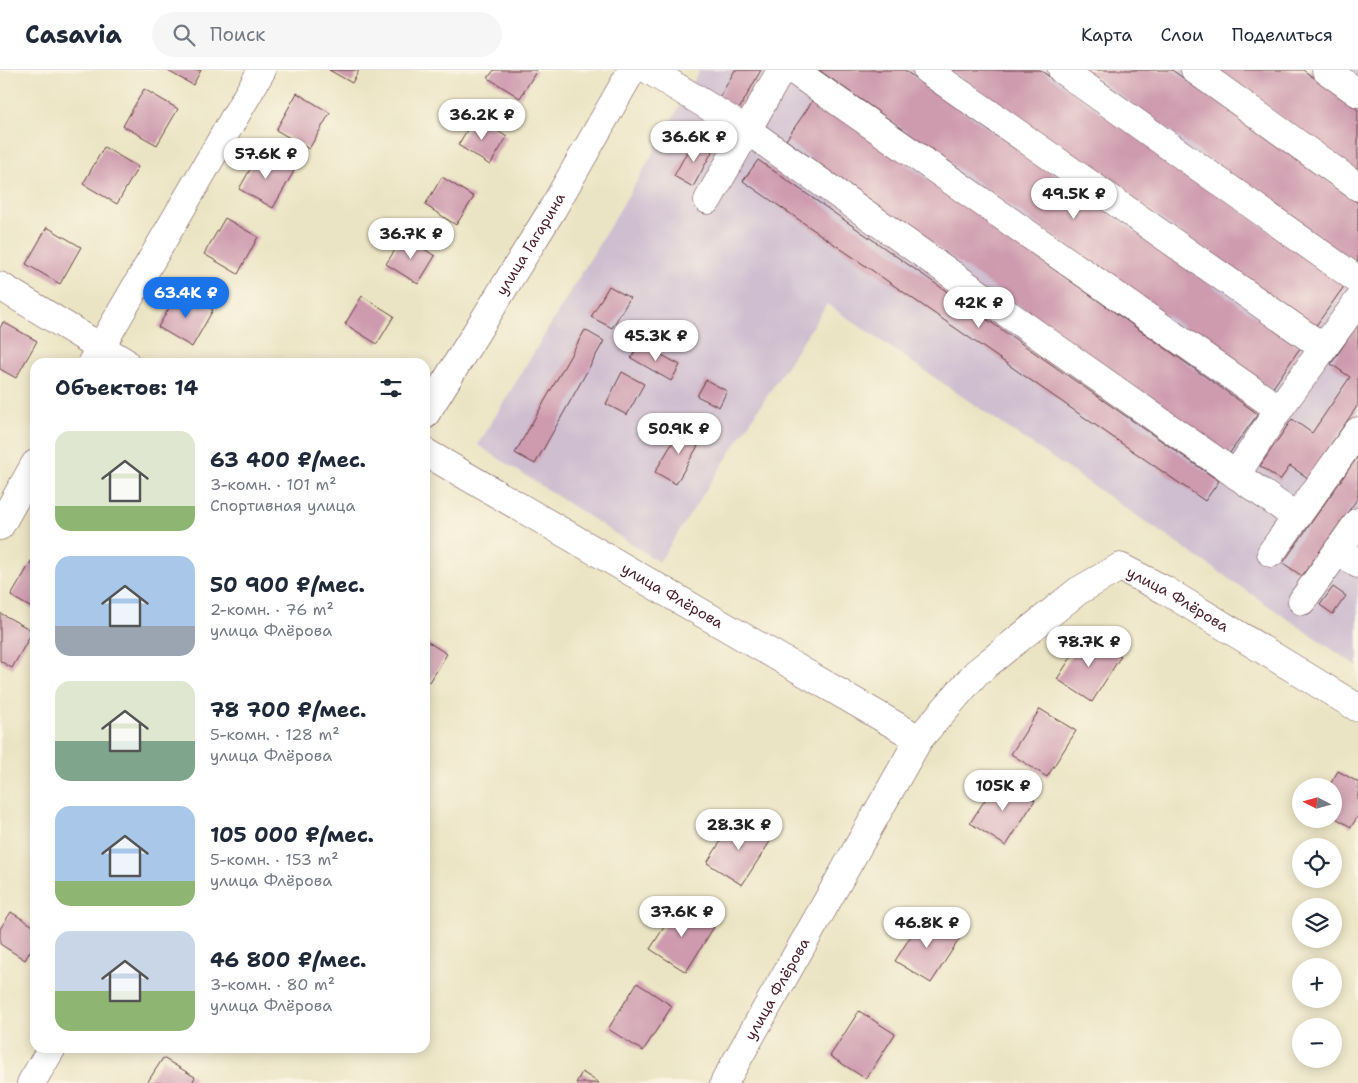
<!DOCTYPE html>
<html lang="ru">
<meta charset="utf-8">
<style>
body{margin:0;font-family:"Shantell Sans",sans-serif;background:#f6f6f7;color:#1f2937;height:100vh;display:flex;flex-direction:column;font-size:19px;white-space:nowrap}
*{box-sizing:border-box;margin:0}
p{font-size:16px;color:#747a83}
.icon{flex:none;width:28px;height:28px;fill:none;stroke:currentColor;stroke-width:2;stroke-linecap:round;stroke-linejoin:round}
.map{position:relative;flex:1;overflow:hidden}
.panel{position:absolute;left:30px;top:288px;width:400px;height:695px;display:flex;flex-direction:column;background:#fff;border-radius:15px;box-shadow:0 2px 12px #0003}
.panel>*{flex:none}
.needle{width:32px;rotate:276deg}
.buttons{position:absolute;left:1292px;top:708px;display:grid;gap:10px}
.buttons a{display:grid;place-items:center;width:50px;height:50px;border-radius:50%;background:#fff;box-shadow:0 2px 12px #0003;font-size:25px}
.price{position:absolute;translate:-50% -42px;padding:0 11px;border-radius:18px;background:#fff;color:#222;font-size:16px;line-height:32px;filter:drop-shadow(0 1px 2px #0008)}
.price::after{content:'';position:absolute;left:50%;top:30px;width:15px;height:11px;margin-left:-8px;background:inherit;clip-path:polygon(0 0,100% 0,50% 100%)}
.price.selected{background:#1a73e8;color:#fff}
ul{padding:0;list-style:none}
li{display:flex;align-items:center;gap:15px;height:125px;padding:0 25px}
li span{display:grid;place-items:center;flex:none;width:140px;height:100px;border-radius:15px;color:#555}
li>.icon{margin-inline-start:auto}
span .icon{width:60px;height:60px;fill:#fffc;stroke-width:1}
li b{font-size:21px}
h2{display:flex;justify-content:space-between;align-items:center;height:60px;padding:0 25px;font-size:21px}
header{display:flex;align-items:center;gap:30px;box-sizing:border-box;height:70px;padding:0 25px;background:#fff;border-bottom:1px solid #e0e1e3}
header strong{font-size:24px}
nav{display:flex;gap:28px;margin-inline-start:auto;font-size:18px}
.search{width:350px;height:45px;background:#f6f6f7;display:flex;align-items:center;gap:12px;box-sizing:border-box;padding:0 18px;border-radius:28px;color:#747a83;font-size:19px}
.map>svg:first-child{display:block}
.industrial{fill:#cfbed0}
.building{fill:#cd9aae}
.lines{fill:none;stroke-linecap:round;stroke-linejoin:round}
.minor-casing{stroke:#623d42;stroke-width:29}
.minor{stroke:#fff;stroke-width:28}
.labels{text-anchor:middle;stroke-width:5;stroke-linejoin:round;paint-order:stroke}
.street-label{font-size:15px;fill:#4a1f2b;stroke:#fcf5e5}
</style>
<header>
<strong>Casavia</strong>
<div class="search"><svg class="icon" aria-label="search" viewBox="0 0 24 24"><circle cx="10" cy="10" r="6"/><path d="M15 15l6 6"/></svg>Поиск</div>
<nav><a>Карта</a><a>Слои</a><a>Поделиться</a></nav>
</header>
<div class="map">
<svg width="1358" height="1013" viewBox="0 0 1358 1013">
<rect width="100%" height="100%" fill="#fcf5e5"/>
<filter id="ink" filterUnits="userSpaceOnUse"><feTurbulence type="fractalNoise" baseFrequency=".02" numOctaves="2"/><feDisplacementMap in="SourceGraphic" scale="10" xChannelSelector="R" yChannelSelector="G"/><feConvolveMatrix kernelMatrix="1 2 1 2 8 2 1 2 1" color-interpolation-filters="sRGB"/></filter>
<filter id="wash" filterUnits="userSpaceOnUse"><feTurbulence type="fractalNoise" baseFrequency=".0096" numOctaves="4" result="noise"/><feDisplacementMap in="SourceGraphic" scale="20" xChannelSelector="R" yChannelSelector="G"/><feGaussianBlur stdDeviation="1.12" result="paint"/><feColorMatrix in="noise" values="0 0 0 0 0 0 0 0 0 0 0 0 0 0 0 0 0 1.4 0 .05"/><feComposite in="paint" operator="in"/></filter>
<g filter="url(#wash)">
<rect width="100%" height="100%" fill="#ebe4c4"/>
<!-- industrial -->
<polygon class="industrial" points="700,0 1358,0 1358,597 827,234 659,492 478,375 640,106"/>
<g id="blocks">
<!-- building -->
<g class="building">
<polygon points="166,0 201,0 193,15"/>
<polygon points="329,0 359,0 352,13"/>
<polygon points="494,0 537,0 520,28 488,8"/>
<polygon points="735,0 761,0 737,43 717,32"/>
<polygon points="819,0 904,0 1300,278 1272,319"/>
<polygon points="951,0 1040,0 1345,215 1315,257"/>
<polygon points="1086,0 1172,0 1358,133 1358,195"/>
<polygon points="1217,0 1303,0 1358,40 1358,102"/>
<polygon points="144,19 178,39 157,75 123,56"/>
<polygon points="297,23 330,43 309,79 276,60"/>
<polygon points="814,29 1258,344 1229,384 786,70"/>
<polygon points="475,47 507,67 490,95 458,75"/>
<polygon points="694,69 713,80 693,117 674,106"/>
<polygon points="104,77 138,97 117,134 83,114"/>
<polygon points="260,82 294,101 273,138 239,119"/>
<polygon points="758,90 1219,411 1205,431 743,111"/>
<polygon points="442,107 474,127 456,155 425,135"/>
<polygon points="225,148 258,167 238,204 204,184"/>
<polygon points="47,157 81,177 60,214 26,194"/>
<polygon points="404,166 435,186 418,214 386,194"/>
<polygon points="609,216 630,228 612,258 591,247"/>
<polygon points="179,221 213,240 192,277 158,257"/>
<polygon points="362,226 394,246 377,274 345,254"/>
<polygon points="3,252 37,271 16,308 0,299 0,258"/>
<polygon points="1358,254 1358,335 1308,408 1290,396 1280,410 1260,396 1292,349 1312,363 1350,307 1331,294"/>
<polygon points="585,260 604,271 535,394 515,383"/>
<polygon points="640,273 680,295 671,311 631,288"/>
<polygon points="622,302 644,314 627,345 606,334"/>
<polygon points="706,310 727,321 719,337 697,326"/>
<polygon points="683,355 703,367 676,414 655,402"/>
<polygon points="1358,386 1358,428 1302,506 1283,493"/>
<polygon points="32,490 35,491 35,540 11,526"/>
<polygon points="1333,517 1346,526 1333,544 1320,535"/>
<polygon points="0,543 33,561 12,598 0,591"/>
<polygon points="1086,564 1121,586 1092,632 1057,609"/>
<polygon points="425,570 447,584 430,612 425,609"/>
<polygon points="1040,639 1076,661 1047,707 1011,684"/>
<polygon points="1338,701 1358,712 1358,746 1351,757 1334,747 1334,716 1329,716"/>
<polygon points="999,708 1035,730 1006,776 970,753"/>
<polygon points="736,747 771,770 742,815 707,793"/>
<polygon points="679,834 714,857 686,902 650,879"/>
<polygon points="11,842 35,857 35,873 25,890 0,874 0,859"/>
<polygon points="924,845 960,868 931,913 895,891"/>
<polygon points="637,913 672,936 643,981 608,959"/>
<polygon points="859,941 895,964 866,1009 830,986"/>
<polygon points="163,988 195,1007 192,1013 147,1013"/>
<polygon points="582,1002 599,1013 576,1013"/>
</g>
</g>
</g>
<g filter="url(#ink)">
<use href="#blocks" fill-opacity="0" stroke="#623d42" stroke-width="1"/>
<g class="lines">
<!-- minor casing -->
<g class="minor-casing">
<g id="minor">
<polyline points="649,0 747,60 1296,447"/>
<polyline points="793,0 1279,339"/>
<polyline points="927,0 1324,278"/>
<polyline points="1062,0 1358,210"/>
<polyline points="1195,0 1358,117"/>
<polyline points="1326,0 1358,23"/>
<polyline points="708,130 781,0"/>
<polyline points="0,216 125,292"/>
<polyline points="92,292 262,0"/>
<path id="s1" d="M425,345L552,140L632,0"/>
<path id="s2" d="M425,382L919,669"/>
<polyline points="1236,405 1279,339 1358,231"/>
<polyline points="0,456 35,394"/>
<polyline points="1338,480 1358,494"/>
<polyline points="1271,483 1358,361"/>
<polyline points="1302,531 1358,452"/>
<polyline points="31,1013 52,978"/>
<path id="s3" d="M724,1013L919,669L976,603L1078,521L1120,497L1165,520L1358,638"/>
</g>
</g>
<!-- minor -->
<use href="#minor" class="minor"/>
</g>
</g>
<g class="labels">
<!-- street labels -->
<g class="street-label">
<text dy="5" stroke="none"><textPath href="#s1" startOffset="201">улица Гагарина</textPath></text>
<text dy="5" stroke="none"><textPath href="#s2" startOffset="286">улица Флёрова</textPath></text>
<text dy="5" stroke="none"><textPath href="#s3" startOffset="728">улица Флёрова</textPath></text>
<text dy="5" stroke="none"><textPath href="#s3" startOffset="108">улица Флёрова</textPath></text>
</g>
</g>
</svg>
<div class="buttons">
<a><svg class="needle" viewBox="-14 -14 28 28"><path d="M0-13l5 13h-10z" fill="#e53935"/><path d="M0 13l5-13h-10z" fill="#747a83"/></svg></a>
<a><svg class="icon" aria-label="locate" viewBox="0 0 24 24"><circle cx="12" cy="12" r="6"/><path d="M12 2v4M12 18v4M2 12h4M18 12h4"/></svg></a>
<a><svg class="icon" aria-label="layers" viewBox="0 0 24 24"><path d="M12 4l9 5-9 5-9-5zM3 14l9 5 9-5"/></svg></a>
<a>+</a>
<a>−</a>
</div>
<b class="price" style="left:482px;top:71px">36.2K ₽</b>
<b class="price" style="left:694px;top:93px">36.6K ₽</b>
<b class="price" style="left:266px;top:110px">57.6K ₽</b>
<b class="price" style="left:1074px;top:150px">49.5K ₽</b>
<b class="price" style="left:411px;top:190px">36.7K ₽</b>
<b class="price selected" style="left:186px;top:249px">63.4K ₽</b>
<b class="price" style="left:979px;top:259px">42K ₽</b>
<b class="price" style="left:656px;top:292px">45.3K ₽</b>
<b class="price" style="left:679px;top:385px">50.9K ₽</b>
<b class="price" style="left:1089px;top:598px">78.7K ₽</b>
<b class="price" style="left:1003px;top:742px">105K ₽</b>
<b class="price" style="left:739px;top:781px">28.3K ₽</b>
<b class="price" style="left:682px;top:868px">37.6K ₽</b>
<b class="price" style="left:927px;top:879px">46.8K ₽</b>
<section class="panel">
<h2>Объектов: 14<svg class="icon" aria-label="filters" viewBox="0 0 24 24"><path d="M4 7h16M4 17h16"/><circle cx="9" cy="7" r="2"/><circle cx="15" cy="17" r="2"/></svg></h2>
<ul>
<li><span style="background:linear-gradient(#dfe7d0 75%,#8fb573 0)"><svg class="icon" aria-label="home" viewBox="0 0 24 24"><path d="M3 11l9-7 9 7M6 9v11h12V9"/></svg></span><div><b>63 400 ₽/мес.</b><p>3-комн. · 101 m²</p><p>Спортивная улица</p></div></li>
<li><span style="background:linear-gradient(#a9c7e8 70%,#9aa5b1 0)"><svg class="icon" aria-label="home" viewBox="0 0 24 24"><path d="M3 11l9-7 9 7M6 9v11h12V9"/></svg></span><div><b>50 900 ₽/мес.</b><p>2-комн. · 76 m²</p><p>улица Флёрова</p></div></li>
<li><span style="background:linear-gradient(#dfe7d0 60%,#7fa58c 0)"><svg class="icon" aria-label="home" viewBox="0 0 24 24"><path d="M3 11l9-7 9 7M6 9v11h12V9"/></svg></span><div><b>78 700 ₽/мес.</b><p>5-комн. · 128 m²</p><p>улица Флёрова</p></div></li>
<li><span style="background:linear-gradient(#a9c7e8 75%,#8fb573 0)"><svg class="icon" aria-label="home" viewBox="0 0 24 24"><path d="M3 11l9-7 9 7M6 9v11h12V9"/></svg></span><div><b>105 000 ₽/мес.</b><p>5-комн. · 153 m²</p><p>улица Флёрова</p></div></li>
<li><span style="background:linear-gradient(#c9d6e8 60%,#8fb573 0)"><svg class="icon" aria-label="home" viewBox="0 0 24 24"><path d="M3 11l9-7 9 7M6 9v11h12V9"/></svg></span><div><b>46 800 ₽/мес.</b><p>3-комн. · 80 m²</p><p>улица Флёрова</p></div></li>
</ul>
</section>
</div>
